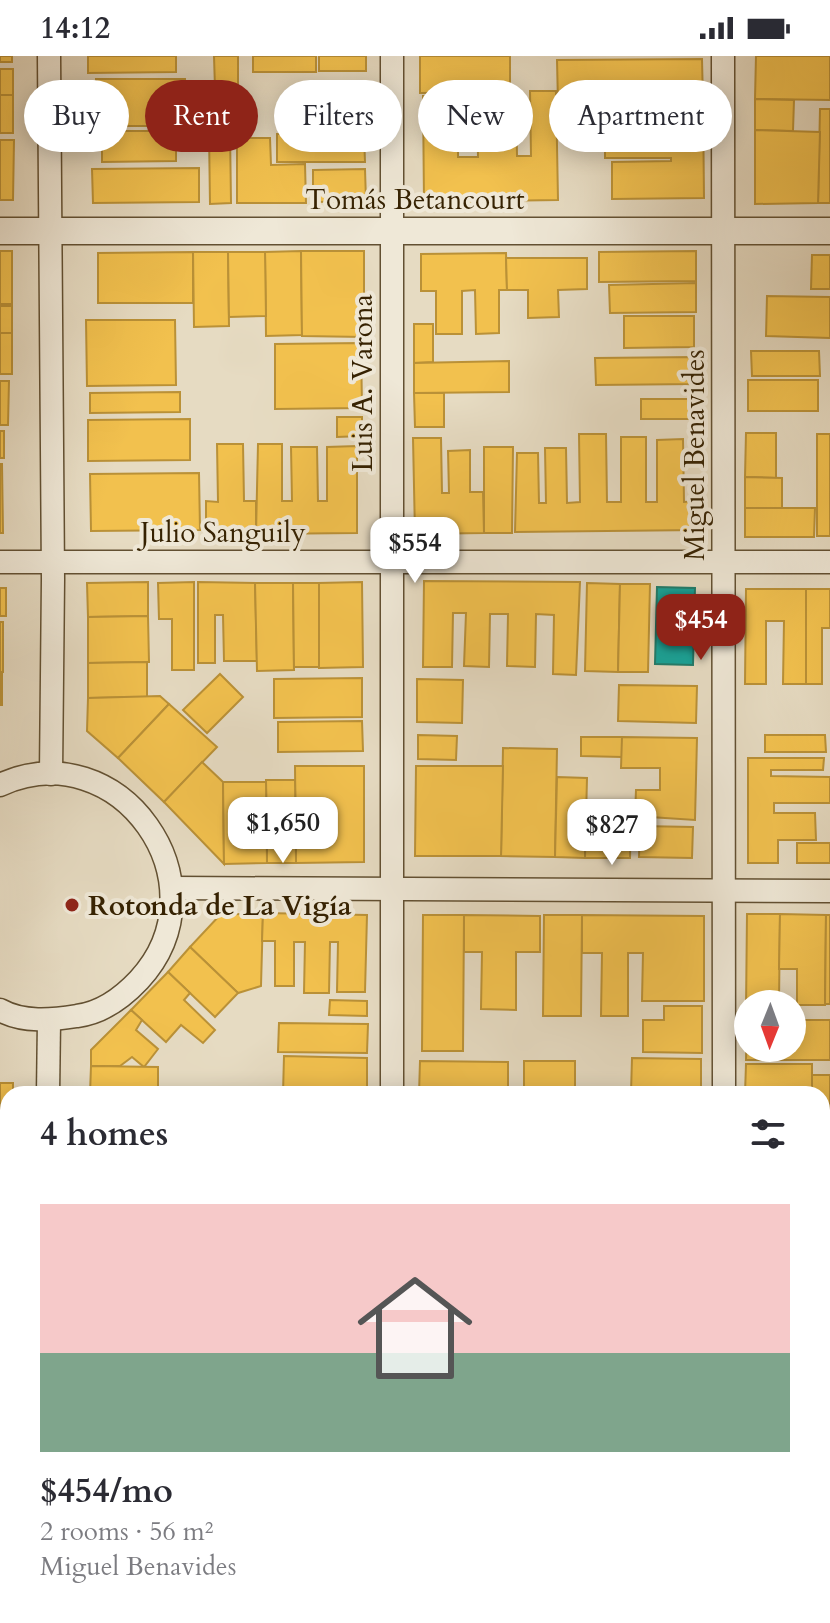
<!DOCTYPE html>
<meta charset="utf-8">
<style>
body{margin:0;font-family:Cardo,serif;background:#f2f2f3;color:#2b2b33;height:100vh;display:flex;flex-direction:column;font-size:30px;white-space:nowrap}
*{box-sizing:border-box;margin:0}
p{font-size:26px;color:#7c7c81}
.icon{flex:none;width:44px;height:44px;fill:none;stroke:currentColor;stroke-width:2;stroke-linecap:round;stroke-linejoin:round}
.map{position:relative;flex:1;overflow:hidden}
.sheet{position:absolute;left:0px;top:1030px;width:830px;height:538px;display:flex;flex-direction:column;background:#fff;border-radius:24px 24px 0 0;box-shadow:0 4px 20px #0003}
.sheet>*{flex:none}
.guide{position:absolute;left:24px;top:24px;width:782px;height:72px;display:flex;gap:16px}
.needle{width:52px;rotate:181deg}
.controls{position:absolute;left:734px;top:934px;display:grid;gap:16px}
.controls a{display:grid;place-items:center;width:72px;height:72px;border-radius:50%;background:#fff;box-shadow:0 4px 20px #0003;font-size:40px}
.price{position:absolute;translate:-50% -68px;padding:0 18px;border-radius:16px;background:#fff;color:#222;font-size:26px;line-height:52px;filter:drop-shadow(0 2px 4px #0008)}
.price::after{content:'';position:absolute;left:50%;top:48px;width:24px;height:18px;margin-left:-12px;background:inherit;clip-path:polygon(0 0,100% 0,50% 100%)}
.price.on{background:#8f2418;color:#fff}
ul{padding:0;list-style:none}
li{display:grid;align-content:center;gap:16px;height:424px;padding:0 40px}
li span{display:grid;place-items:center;height:248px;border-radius:0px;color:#555}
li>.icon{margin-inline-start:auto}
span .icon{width:144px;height:144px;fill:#fffc;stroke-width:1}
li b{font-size:34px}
h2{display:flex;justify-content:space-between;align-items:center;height:96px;padding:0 40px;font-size:34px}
.pill{padding:0 28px;border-radius:36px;background:#fff;box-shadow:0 4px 20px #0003;font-size:28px;line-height:72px}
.pill.on{background:#8f2418;color:#fff}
.status{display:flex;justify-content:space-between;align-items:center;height:56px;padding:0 40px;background:#fff;direction:ltr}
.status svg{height:22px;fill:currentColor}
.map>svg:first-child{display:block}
.homes{fill:#f2c14e;stroke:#ba9137;stroke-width:2}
.public{fill:#17a398;stroke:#207c6b;stroke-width:2}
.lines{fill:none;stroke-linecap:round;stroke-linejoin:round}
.minor-casing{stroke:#625032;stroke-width:25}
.tertiary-casing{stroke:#625032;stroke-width:29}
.minor{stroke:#efe8d7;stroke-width:22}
.tertiary{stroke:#efe8d7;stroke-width:26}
.poi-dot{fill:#8f2418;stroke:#efe8d7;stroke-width:3}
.labels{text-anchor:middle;stroke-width:8;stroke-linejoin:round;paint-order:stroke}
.street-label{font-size:28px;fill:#362202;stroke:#efe8d7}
.poi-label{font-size:28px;font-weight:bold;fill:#362202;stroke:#efe8d7;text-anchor:start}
</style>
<div class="status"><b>14:12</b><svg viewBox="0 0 49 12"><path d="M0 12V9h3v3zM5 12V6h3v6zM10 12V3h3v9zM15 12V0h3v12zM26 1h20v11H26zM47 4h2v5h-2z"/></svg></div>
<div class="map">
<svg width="830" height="1567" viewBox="0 0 830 1567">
<rect width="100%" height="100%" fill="#e6dbc2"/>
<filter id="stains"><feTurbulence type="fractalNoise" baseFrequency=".0025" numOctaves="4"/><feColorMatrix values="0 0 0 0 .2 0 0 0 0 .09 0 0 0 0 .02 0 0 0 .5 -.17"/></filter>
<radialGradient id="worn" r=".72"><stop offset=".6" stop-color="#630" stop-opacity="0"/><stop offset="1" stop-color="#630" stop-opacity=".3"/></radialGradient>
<!-- homes -->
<g class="homes">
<rect x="0" y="0" width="12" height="6"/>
<polygon points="88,0 176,0 176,16 88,17"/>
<polygon points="214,0 238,0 238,32 215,32"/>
<rect x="253" y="0" width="63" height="16"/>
<rect x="319" y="0" width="47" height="15"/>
<polygon points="420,0 510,0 510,36 420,37"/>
<polygon points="756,0 830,0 830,44 755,43"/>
<polygon points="702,3 703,46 558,47 557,4"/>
<rect x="0" y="13" width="13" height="26"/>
<polygon points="96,23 185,23 186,70 97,70"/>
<polygon points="366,32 366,65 291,66 291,33"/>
<polygon points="530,35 556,35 558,144 424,146 423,40 458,39 458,101 478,101 477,39 516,39 517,100 531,100"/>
<rect x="0" y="39" width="13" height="38"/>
<polygon points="755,43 794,44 793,75 755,74"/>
<polygon points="670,46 703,46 704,142 612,143 612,106 671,105 671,102 605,102 605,81 671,80 671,74 600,75 600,57 671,56"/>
<polygon points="820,53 830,53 830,147 818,147"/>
<polygon points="755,74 820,76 818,147 755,148"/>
<polygon points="102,75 176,75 176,105 102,106"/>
<polygon points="209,76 230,76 231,147 210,148"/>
<polygon points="277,78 364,78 365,106 277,106"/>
<polygon points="237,82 270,82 271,109 305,108 306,147 237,147"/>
<polygon points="0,84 14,84 13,144 0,144"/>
<polygon points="199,112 199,146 93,147 92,113"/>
<polygon points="365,113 366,145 313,146 313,114"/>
<rect x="0" y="195" width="12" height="53"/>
<polygon points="301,195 302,279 266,280 265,196"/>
<polygon points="301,195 364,195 364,281 302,280"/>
<polygon points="696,195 696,225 599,226 599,196"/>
<polygon points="193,196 193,247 98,247 98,197"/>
<polygon points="193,196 228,196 229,270 194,271"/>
<polygon points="228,196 265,196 266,260 229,261"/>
<polygon points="506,197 507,234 499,234 499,277 476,278 475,234 462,235 462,278 436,278 436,235 421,235 421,198"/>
<polygon points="812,199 830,199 830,233 811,233"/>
<polygon points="506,202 587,202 587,233 558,234 559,261 528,262 528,234 507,234"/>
<polygon points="696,227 696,256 610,257 609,229"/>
<polygon points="767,240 830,241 830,282 766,280"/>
<rect x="0" y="250" width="12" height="27"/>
<polygon points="624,260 694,260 694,291 624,292"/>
<polygon points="86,264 175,264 176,329 87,330"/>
<polygon points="414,268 433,268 433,306 414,307"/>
<rect x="0" y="277" width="12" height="41"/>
<polygon points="361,287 362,352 275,353 275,288"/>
<polygon points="751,295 819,295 820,320 752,320"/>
<polygon points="696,301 696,328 596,329 595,302"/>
<polygon points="509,305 509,336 414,337 414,307"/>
<rect x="748" y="324" width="70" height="31"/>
<polygon points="0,325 9,325 8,369 0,369"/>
<polygon points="180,336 180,356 90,357 90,337"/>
<polygon points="414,337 444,337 444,371 415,371"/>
<rect x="641" y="343" width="56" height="20"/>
<polygon points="337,361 362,361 362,380 337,381"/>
<polygon points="190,363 190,404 88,405 88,364"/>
<rect x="0" y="375" width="4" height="27"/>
<polygon points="746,377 776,377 776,422 745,421"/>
<polygon points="579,378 606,378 607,446 621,446 621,381 646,381 646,446 657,446 657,384 683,383 684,446 698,445 699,474 515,476 517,397 538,397 539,447 546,447 545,392 566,392 567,447 580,446"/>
<rect x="817" y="378" width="13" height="102"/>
<polygon points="413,382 441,382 442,437 449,437 448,395 470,394 470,436 483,436 484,477 415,478"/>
<polygon points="217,388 243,388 244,445 256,445 256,478 206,478 206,445 218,446"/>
<polygon points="258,388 282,388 282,445 292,445 291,391 317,391 318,445 327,445 327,391 357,390 357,477 256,478"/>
<polygon points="484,391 513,391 512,477 484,477"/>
<polygon points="0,408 2,408 3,477 0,477"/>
<polygon points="199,417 200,474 91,475 90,418"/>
<polygon points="745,421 782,422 782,452 745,452"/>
<polygon points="745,452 815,452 814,481 745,481"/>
<polygon points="424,525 580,526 576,619 553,618 554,559 536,558 535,611 507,610 508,558 490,558 489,611 464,610 466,557 453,557 452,611 423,611"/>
<polygon points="148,526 148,560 88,561 87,527"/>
<polygon points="194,526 194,614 172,614 172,563 159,563 158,527"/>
<polygon points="198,526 255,527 257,605 224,605 223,559 215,559 215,607 198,607"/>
<polygon points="362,526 363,611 319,612 319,527"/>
<polygon points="255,527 293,527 294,614 257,615"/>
<polygon points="293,527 319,527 319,611 294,611"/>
<polygon points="587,527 620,528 618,616 585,615"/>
<polygon points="620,528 650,528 648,616 618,616"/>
<rect x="0" y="532" width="6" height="28"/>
<polygon points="746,533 806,533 806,628 783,628 784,565 766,565 766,628 745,628"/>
<polygon points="806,533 830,533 830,572 822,572 822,628 806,628"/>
<polygon points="148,560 149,606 88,607 88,561"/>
<rect x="0" y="566" width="3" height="50"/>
<polygon points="147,606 147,641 88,642 88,607"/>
<rect x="0" y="616" width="2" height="33"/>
<polygon points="220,618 243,641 207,677 183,654"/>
<polygon points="362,622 362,661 274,662 274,623"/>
<polygon points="417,623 463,624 462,667 417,666"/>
<polygon points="619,629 697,630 696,667 618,665"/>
<polygon points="160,640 169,648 118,702 87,675 88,642"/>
<polygon points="169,648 217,691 164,746 118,702"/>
<polygon points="362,665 363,695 278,696 278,666"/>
<polygon points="418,679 457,680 456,704 418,703"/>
<polygon points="765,679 825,679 826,696 765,696"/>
<polygon points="581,681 622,681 622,701 581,700"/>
<polygon points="622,681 697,682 695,764 635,760 636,734 660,734 660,712 621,712"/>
<polygon points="503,692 557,693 555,801 501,800"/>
<polygon points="748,702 824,702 823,714 771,714 771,720 830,721 830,747 774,747 774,757 815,757 816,784 778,784 778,807 748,807"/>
<polygon points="202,706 223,726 224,808 164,746"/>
<polygon points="295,710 364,710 364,806 296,807"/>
<polygon points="416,710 503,710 501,800 415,800"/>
<polygon points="557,721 587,722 585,802 555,801"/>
<polygon points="266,724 295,724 296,807 267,807"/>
<polygon points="223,726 266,726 267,807 224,808"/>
<polygon points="586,758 631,759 630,802 585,802"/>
<polygon points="640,770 693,771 692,802 639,801"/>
<rect x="797" y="787" width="33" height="20"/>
<polygon points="263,857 261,930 238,937 190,891 220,859"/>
<polygon points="263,857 367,859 365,936 337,936 338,886 330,886 329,937 304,937 305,886 294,886 294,930 275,930 275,885 262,885"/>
<polygon points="747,858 780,858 779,948 748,948 746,953"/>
<polygon points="780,858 826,859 825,949 797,949 797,913 779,913"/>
<polygon points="423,859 464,859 463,995 422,995"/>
<polygon points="464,859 540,860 540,896 516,896 516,954 481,953 482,896 464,896"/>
<polygon points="544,859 582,859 581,960 543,960"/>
<polygon points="582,859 704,860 704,945 642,945 643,897 628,897 628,960 601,960 602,897 582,897"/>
<polygon points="826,859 830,859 830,948 825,948"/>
<polygon points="190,891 238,937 215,961 168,916"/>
<polygon points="168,916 190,937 184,944 215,974 203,987 181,969 166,986 131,954"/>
<polygon points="330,944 367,945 367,960 329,959"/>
<polygon points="664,950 702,950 702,997 643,996 643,964 664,964"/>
<polygon points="131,954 142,964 136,974 158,993 144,1011 132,1001 120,1010 91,1010 91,994"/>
<polygon points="747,963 748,992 792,992 792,964 830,964 830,1004 746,1004"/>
<polygon points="279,967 368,968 367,997 278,996"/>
<polygon points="284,1000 367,1002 367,1038 283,1038"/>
<polygon points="632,1002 701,1003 701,1037 631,1037"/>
<polygon points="420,1005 508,1006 508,1033 455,1032 455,1038 419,1038"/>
<rect x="524" y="1005" width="51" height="33"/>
<polygon points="746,1008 812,1008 812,1038 745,1038"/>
<polygon points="91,1010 158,1011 158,1038 90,1038"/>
<polygon points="812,1019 830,1019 830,1129 822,1129 822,1038 812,1038"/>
<polygon points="0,1027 13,1027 13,1038 8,1038 8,1062 0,1062"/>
<rect x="0" y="1068" width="8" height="24"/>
<rect x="0" y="1100" width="8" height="43"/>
<rect x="822" y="1185" width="8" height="77"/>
<rect x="0" y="1239" width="8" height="20"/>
<rect x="0" y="1264" width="8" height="40"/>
<rect x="822" y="1319" width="8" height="17"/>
<rect x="0" y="1323" width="7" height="37"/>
<polygon points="830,1342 830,1371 822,1371 822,1343"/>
<polygon points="0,1360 7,1360 8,1386 0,1386"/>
<rect x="822" y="1380" width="8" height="24"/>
<rect x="0" y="1403" width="2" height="28"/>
<polygon points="822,1411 830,1411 830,1464 822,1463"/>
<polygon points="0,1431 2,1431 3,1458 0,1458"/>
<polygon points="822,1511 830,1511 830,1567 817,1567 817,1560 822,1560"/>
<rect x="0" y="1518" width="8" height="22"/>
<polygon points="0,1557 21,1560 21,1567 0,1567"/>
<polygon points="92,1560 123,1560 124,1567 92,1567"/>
<polygon points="132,1560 158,1560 158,1567 133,1567"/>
<rect x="166" y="1560" width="17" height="7"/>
<rect x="190" y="1560" width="24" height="7"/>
<rect x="224" y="1560" width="24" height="7"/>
<rect x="257" y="1560" width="23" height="7"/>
<polygon points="292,1560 325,1560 319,1560 319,1567 292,1567"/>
<rect x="325" y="1560" width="42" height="7"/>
<rect x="415" y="1560" width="52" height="7"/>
<rect x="467" y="1560" width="34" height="7"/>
<polygon points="501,1560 531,1560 530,1567 501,1567"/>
<polygon points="531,1560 575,1560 575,1567 530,1567"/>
<rect x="589" y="1560" width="108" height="7"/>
<rect x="760" y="1560" width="22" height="7"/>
<rect x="782" y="1560" width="35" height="7"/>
</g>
<!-- public -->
<polygon class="public" points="657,531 695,532 693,609 655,608"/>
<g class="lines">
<!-- minor casing -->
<g class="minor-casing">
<g id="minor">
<polyline points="49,0 53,523 51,718"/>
<polyline points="723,0 724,1038"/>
<polyline points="0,506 830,506"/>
<path d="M0,729C119,674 228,828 139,924C123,941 101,957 77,960C52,964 23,967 0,954"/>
<polyline points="173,832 830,835"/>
<polyline points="48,1038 49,965"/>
<polyline points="392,1038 392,0"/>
<polyline points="822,1164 830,1164"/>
<polyline points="0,1169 8,1168"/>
<polyline points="0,1490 8,1490"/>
<polyline points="822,1491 830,1491"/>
<polyline points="47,1560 47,1567"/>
<polyline points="392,1560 392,1567"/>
<polyline points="724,1560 724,1567"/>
</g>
</g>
<!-- tertiary casing -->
<g class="tertiary-casing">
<polyline id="tertiary" points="0,175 830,175"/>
</g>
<!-- minor -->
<use href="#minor" class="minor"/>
<!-- tertiary -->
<use href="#tertiary" class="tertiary"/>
</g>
<!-- markers -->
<circle class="poi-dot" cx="72" cy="849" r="8"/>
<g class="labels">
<!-- street labels -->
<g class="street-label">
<text x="415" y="153">Tomás Betancourt</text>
<text transform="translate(362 327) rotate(-90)" y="10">Luis A. Varona</text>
<text transform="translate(694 399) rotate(-90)" y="10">Miguel Benavides</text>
<text x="223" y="486">Julio Sanguily</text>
</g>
<!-- poi labels -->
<g class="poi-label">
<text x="88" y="859">Rotonda de La Vigía</text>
</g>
</g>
<rect width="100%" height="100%" filter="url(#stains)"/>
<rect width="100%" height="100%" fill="url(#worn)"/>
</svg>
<div class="controls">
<a><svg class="needle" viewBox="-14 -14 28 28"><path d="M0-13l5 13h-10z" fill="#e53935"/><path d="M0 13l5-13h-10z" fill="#7c7c81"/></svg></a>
</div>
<b class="price" style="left:415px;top:529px">$554</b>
<b class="price on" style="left:701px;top:606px">$454</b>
<b class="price" style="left:283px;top:809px">$1,650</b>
<b class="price" style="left:612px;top:811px">$827</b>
<div class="guide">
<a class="pill">Buy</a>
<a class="pill on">Rent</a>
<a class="pill">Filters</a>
<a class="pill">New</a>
<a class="pill">Apartment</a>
</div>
<section class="sheet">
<h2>4 homes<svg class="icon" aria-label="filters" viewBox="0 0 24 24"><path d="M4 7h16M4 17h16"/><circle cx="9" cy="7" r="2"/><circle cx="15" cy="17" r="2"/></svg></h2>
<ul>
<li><span style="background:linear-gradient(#f6c9c9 60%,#7fa58c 0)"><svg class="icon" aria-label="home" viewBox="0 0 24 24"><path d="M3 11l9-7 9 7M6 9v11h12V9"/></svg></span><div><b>$454/mo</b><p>2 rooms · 56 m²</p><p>Miguel Benavides</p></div></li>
</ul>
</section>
</div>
